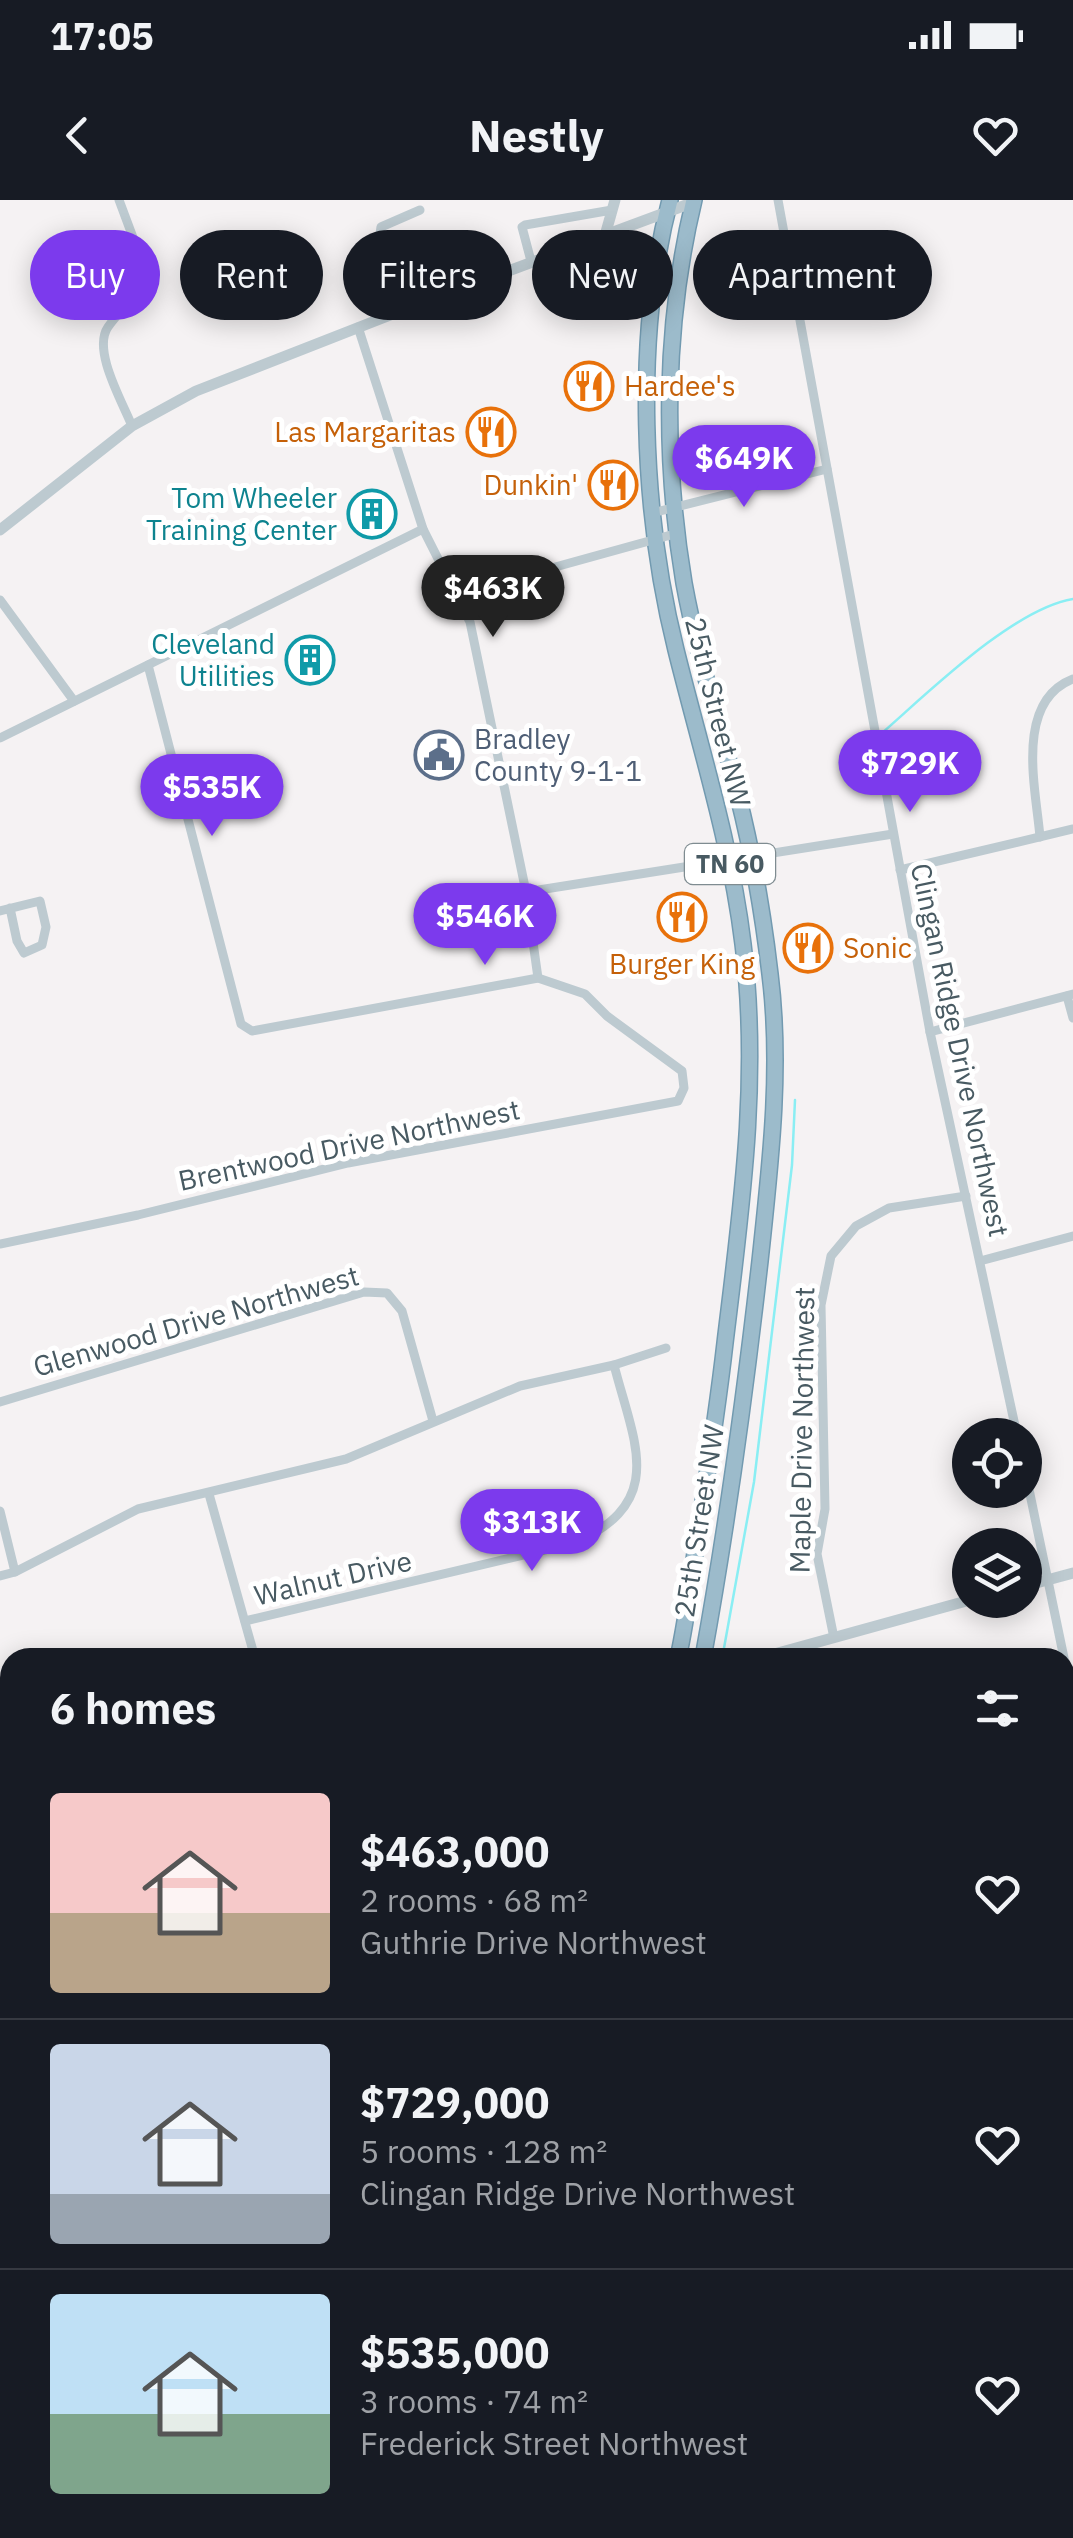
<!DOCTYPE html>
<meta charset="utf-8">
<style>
body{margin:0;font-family:"IBM Plex Sans",sans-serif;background:#242831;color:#f1f3f6;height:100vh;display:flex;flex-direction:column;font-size:38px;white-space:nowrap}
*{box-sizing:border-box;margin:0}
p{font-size:32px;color:#9ea1a6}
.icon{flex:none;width:55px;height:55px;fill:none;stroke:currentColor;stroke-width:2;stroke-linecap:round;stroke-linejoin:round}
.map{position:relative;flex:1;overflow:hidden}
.sheet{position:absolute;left:0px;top:1448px;width:1075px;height:892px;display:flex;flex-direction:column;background:#171b24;border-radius:30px 30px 0 0;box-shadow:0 5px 25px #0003}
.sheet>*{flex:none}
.guide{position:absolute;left:30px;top:30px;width:1015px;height:90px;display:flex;gap:20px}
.fabs{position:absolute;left:952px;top:1218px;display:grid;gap:20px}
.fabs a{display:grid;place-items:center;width:90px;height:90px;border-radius:50%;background:#171b24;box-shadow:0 5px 25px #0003;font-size:50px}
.price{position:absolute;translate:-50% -85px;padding:0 22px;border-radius:35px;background:#7c3aed;color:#fff;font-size:32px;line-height:65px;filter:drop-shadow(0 2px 5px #0008)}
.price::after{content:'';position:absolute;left:50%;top:60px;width:30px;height:22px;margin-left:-15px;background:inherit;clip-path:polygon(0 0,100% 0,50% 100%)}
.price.selected{background:#222;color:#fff}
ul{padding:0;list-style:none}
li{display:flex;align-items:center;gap:30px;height:250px;padding:0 50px}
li+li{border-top:2px solid #363941}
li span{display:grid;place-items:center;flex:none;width:280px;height:200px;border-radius:10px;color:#555}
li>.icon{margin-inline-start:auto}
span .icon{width:120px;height:120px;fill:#fffc;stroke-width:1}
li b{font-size:42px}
h2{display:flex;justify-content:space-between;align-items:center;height:120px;padding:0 50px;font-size:42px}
.tag{padding:0 35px;border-radius:45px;background:#171b24;box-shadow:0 5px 25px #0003;font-size:35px;line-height:90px}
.tag.selected{background:#7c3aed;color:#fff}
.status{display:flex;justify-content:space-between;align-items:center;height:70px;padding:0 50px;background:#171b24;direction:ltr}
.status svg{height:28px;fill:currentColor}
header{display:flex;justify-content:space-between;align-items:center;height:130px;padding:0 50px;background:#171b24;font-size:45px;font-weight:700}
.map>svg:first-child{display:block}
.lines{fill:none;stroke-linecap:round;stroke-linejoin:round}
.stream{stroke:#8aeef3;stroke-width:2.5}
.trunk-casing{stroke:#729ab0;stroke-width:18}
.minor{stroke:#bdcad0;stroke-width:9}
.tertiary{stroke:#bdcad0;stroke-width:11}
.primary{stroke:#b1c7d2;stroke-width:15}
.trunk{stroke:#9cbbcb;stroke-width:15}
.labels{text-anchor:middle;stroke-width:10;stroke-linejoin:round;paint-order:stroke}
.shield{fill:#fff;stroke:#7f8c91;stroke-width:2.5}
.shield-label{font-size:25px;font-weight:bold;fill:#485a62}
.food-label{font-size:28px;fill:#c56008;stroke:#fff;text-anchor:start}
.culture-label{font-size:28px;fill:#0d838f;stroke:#fff;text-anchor:end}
.street-label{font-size:28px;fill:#485a62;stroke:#fff}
.service-label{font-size:28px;fill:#4e5e75;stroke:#fff;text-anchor:start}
</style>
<div class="status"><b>17:05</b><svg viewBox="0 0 49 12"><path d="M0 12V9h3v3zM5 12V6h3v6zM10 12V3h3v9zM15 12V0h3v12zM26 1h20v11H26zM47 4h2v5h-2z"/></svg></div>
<header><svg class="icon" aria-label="back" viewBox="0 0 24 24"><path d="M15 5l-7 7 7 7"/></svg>Nestly<svg class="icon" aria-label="heart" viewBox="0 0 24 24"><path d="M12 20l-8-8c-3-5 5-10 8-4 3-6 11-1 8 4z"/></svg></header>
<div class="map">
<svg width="1073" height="2338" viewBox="0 0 1073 2338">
<rect width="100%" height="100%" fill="#f5f2f3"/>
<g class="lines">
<!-- stream -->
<g class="stream">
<path d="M882,533C929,492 1013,409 1073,399"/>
<polyline points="724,1448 754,1282 792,965 795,900"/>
<polyline points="1065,2222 1073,2222"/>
<polyline points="0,2310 10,2307"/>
</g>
<!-- trunk casing -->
<g class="trunk-casing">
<g id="trunk">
<path d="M670,0C634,136 642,314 676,450C700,547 731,644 743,744C760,879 741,1010 725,1143C717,1214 706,1283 695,1353C690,1388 686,1423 678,1458"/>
<path d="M694,0C664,124 663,258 684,383C697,455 720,525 738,596C753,655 763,714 770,774C782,869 770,967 760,1061C745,1194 727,1326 703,1458"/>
<polyline points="503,2330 503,2338"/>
<polyline points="524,2338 524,2330"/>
</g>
</g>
<!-- minor -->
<g class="minor">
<path d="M119,0L147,75C139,96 121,108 108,127C92,150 122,201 132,226"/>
<polyline points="778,0 930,832 1017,1235"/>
<polyline points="531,61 522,27 525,25 612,10"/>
<polyline points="398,112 377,55 381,27 420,10"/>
<polyline points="358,127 423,329 470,422 526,692 538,778"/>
<polyline points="652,313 827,269"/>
<polyline points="0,400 74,501"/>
<polyline points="462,400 548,369 678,333"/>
<polyline points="0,538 423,329"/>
<path d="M1040,637C1036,589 1014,502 1073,479"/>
<polyline points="900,670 1073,629"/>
<polyline points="526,692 893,634"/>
<polyline points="0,711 40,701 46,727 42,745 24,753 17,741 10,708"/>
<polyline points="1067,796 1073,818"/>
<polyline points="930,832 1073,794"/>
<polyline points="0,1044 138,1015 348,963 678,901 684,888 682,871 607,816 585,794 538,778 252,831 241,824 148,465"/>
<polyline points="980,1061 1073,1036"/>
<polyline points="0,1202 364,1092 387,1093 402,1111 433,1221"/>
<polyline points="1025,1270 1064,1458"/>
<polyline points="209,1294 255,1458"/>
<polyline points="0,1311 15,1372"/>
<polyline points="0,1376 15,1372 138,1309 346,1259 520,1186 614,1165 666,1148"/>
<path d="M245,1421L574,1343C668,1302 634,1243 614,1165"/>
<polyline points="834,1438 817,1354 825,1309 821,1105 831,1056 856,1026 889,1008 966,996"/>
<polyline points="1065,1461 1073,1500"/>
<polyline points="0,1518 10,1514"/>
<polyline points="0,1795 10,2017"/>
<polyline points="1065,2325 1073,2323"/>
<polyline points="1018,2338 1047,2330"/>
</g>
<!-- tertiary -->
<g class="tertiary">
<polyline points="606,32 615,0"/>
<polyline points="0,330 132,226 196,191 398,112 694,2"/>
<polyline points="1025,1386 1073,1373"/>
<polyline points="760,1458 970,1400"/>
<polyline points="0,1641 10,1639"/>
</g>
<!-- primary -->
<g class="primary">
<polyline points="1065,1977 1068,1967"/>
<polyline points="1065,1991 1073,1989"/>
<polyline points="0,2232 10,2229"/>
<polyline points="0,2259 10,2256"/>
</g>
<!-- trunk -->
<use href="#trunk" class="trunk"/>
</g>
<!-- icons -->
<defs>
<g id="restaurant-ring" transform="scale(2.5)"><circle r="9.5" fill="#fff" stroke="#e8710a" stroke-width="1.5"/><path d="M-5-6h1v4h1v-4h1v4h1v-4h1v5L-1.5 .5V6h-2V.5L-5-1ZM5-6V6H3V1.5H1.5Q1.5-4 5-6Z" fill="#e8710a"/></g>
<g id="building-ring" transform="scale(2.5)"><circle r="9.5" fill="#fff" stroke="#0f9aa8" stroke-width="1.5"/><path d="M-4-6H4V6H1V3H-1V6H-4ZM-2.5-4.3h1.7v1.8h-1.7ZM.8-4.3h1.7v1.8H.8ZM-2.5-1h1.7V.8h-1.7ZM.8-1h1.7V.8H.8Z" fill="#0f9aa8"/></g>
<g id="civic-ring" transform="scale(2.5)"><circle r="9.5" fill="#fff" stroke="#5c6f8a" stroke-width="1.5"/><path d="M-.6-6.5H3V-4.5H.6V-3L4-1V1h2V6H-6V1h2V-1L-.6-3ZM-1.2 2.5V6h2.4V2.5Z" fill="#5c6f8a"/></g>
</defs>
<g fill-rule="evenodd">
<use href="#restaurant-ring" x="589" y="186"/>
<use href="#restaurant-ring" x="491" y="232"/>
<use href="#restaurant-ring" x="613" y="285"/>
<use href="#building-ring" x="372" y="314"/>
<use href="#building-ring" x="310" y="460"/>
<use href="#civic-ring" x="439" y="555"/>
<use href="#restaurant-ring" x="682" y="717"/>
<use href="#restaurant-ring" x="808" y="748"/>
</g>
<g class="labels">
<!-- shield labels -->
<rect class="shield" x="685" y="644" width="90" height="40" rx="8"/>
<g class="shield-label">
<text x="730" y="673">TN 60</text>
</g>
<!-- food labels -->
<g class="food-label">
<text x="624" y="196">Hardee's</text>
<text x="456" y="242" text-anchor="end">Las Margaritas</text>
<text x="578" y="295" text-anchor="end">Dunkin'</text>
<text x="843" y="758">Sonic</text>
<text x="682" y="774" text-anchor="middle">Burger King</text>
</g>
<!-- culture labels -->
<g class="culture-label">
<text x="337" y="308">Tom Wheeler<tspan x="337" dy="32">Training Center</tspan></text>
<text x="275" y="454">Cleveland<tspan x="275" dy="32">Utilities</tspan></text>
</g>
<!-- street labels -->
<g class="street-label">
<text transform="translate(718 512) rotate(76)" y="10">25th Street NW</text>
<text transform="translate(960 850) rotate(78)" y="10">Clingan Ridge Drive Northwest</text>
<text transform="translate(349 945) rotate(-12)" y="10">Brentwood Drive Northwest</text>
<text transform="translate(196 1121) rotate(-16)" y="10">Glenwood Drive Northwest</text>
<text transform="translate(802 1230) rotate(-89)" y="10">Maple Drive Northwest</text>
<text transform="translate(699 1321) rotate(-81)" y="10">25th Street NW</text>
<text transform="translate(333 1378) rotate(-13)" y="10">Walnut Drive</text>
</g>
<!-- service labels -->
<g class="service-label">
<text x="474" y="549">Bradley<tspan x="474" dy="32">County 9-1-1</tspan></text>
</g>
</g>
</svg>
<div class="fabs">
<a><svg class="icon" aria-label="locate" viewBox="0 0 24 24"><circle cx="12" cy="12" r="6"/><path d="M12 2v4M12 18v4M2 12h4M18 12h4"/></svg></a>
<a><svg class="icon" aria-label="layers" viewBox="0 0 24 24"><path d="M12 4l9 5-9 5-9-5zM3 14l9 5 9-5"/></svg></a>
</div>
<b class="price" style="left:744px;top:310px">$649K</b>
<b class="price selected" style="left:493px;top:440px">$463K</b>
<b class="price" style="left:910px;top:615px">$729K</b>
<b class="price" style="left:212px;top:639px">$535K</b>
<b class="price" style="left:485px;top:768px">$546K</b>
<b class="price" style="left:532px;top:1374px">$313K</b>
<div class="guide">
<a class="tag selected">Buy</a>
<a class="tag">Rent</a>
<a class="tag">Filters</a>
<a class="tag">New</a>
<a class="tag">Apartment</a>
</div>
<section class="sheet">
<h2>6 homes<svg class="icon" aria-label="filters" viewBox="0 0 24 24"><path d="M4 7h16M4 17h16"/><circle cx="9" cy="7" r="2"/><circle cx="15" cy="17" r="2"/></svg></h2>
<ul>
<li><span style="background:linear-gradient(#f6c9c9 60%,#b9a48a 0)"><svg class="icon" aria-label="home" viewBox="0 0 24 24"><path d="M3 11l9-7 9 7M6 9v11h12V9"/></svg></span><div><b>$463,000</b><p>2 rooms · 68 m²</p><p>Guthrie Drive Northwest</p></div><svg class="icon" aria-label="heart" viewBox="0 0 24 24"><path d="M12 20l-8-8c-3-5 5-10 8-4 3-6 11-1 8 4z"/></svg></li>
<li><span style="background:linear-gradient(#c9d6e8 75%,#9aa5b1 0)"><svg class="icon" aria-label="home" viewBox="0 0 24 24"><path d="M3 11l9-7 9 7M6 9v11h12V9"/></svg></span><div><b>$729,000</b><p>5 rooms · 128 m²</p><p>Clingan Ridge Drive Northwest</p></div><svg class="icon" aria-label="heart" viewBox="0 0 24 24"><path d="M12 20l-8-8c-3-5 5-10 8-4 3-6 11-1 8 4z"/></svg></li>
<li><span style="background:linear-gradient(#bfe0f5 60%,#7fa58c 0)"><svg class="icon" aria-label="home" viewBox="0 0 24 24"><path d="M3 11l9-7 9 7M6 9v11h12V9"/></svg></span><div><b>$535,000</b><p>3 rooms · 74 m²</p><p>Frederick Street Northwest</p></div><svg class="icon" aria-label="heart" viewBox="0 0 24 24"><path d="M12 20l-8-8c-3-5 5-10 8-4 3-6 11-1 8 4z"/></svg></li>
</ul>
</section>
</div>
